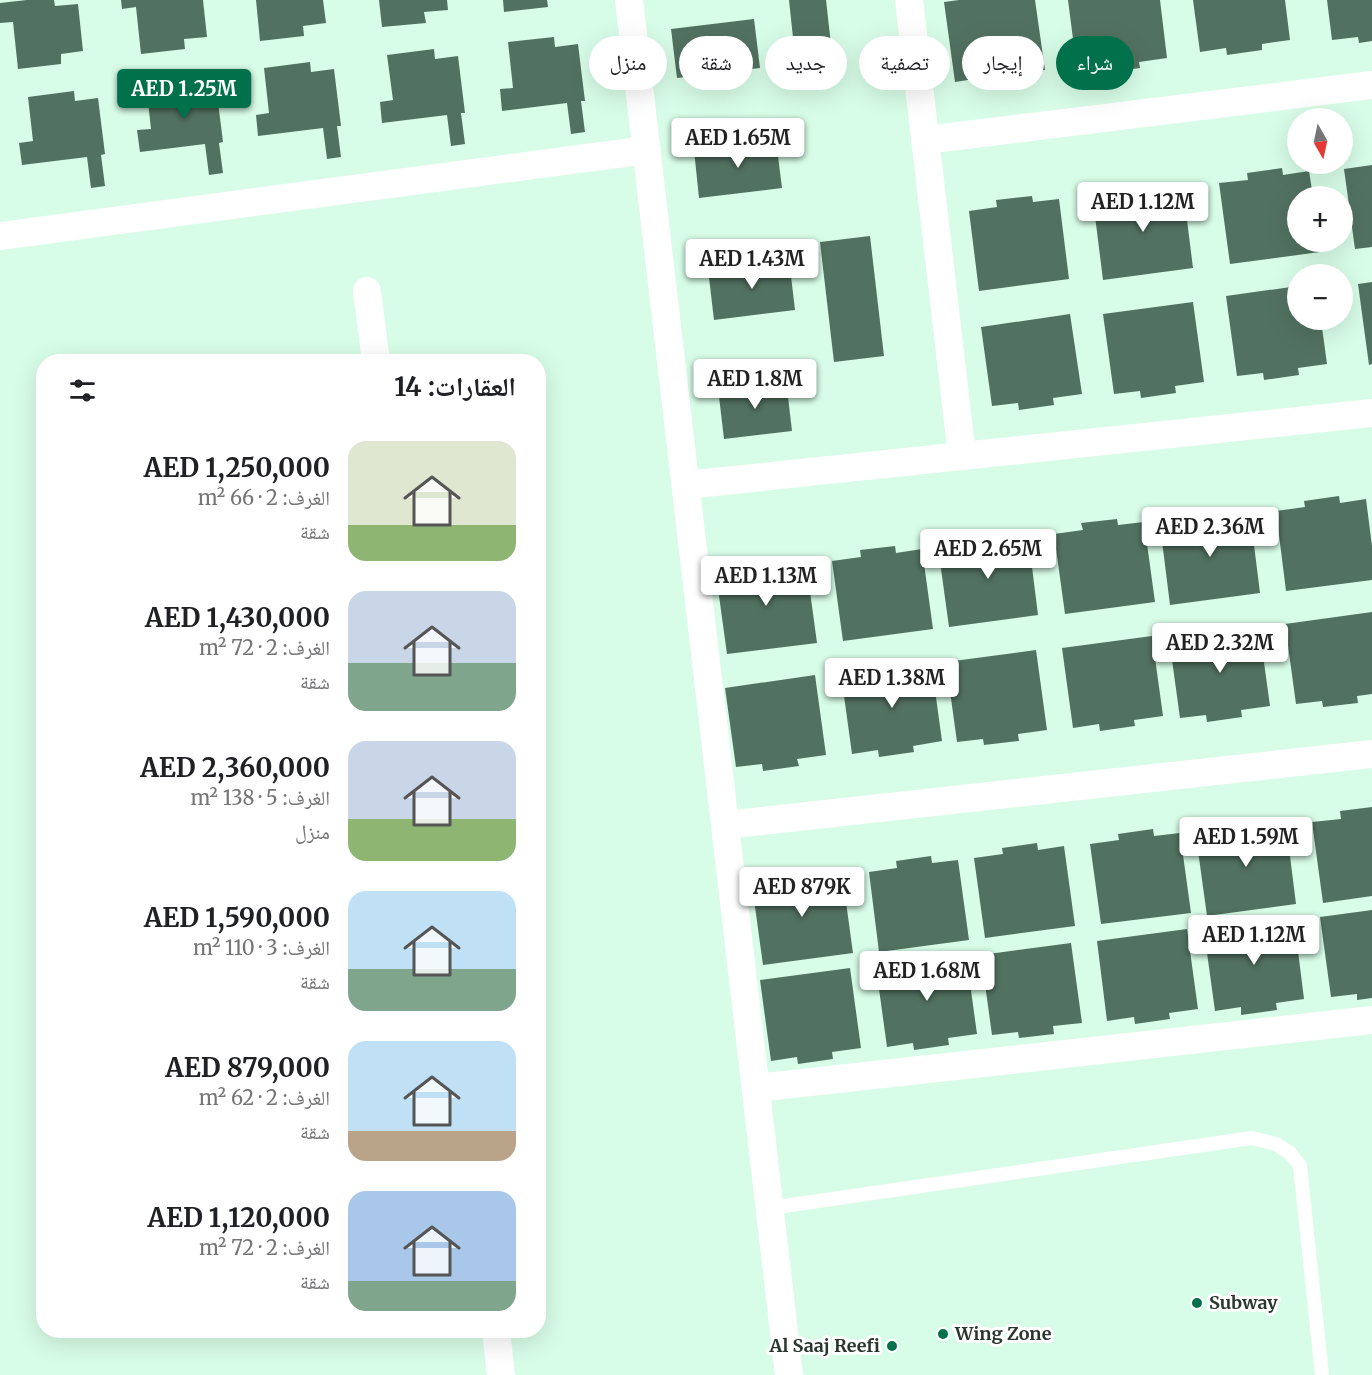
<!DOCTYPE html>
<html lang="ar">
<meta charset="utf-8">
<style>
body{margin:0;font-family:Merriweather,"Noto Naskh Arabic",serif;background:#f6f6f6;color:#202124;direction:rtl;height:100vh;display:flex;flex-direction:column;font-size:22px;white-space:nowrap}
*{box-sizing:border-box;margin:0}
p{font-size:20px;color:#757577}
.icon{flex:none;width:33px;height:33px;fill:none;stroke:currentColor;stroke-width:2;stroke-linecap:round;stroke-linejoin:round}
.map{position:relative;flex:1;overflow:hidden;direction:ltr}
.details{position:absolute;left:36px;top:354px;width:510px;height:984px;display:flex;flex-direction:column;background:#fff;border-radius:24px;box-shadow:0 6px 24px #0002;direction:rtl}
.details>*{flex:none}
.hud{position:absolute;left:564px;top:36px;width:570px;height:54px;direction:rtl;display:flex;gap:12px}
.needle{width:39px;rotate:171deg}
.buttons{position:absolute;left:1287px;top:108px;display:grid;gap:12px}
.buttons a{display:grid;place-items:center;width:66px;height:66px;border-radius:50%;background:#fff;box-shadow:0 6px 24px #0002;font-size:30px}
.price{position:absolute;translate:-50% -51px;padding:0 14px;border-radius:6px;background:#fff;color:#222;font-size:20px;line-height:39px;filter:drop-shadow(0 2px 3px #0008)}
.price::after{content:'';position:absolute;left:50%;top:36px;width:18px;height:14px;margin-left:-9px;background:inherit;clip-path:polygon(0 0,100% 0,50% 100%)}
.price.current{background:#00714a;color:#fff}
ul{padding:0;list-style:none}
li{display:flex;align-items:center;gap:18px;height:150px;padding:0 30px}
li span{display:grid;place-items:center;flex:none;width:168px;height:120px;border-radius:18px;color:#555}
li>.icon{margin-inline-start:auto}
span .icon{width:72px;height:72px;fill:#fffc;stroke-width:1}
li b{font-size:26px}
h2{display:flex;justify-content:space-between;align-items:center;height:72px;padding:0 30px;font-size:26px}
.tag{padding:0 21px;border-radius:27px;background:#fff;box-shadow:0 6px 24px #0002;font-size:21px;line-height:54px}
.tag.current{background:#00714a;color:#fff}
.map>svg:first-child{display:block}
.building{fill:#527261}
.lines{fill:none;stroke-linecap:round;stroke-linejoin:round}
.lane{stroke:#fff;stroke-width:14}
.street{stroke:#fff;stroke-width:28}
.poi-dot{fill:#00714a;stroke:#fff;stroke-width:2}
.labels{text-anchor:middle;stroke-width:6;stroke-linejoin:round;paint-order:stroke}
.poi-label{font-size:18px;font-weight:bold;fill:#29372f;stroke:#fff;text-anchor:start}
</style>
<div class="map">
<svg width="1372" height="1375" viewBox="0 0 1372 1375">
<rect width="100%" height="100%" fill="#d7fce7"/>
<!-- building -->
<g class="building">
<polygon points="27,0 54,0 55,6 78,4 83,51 61,54 61,64 18,69 13,22 0,23 0,3"/>
<polygon points="121,0 203,0 207,37 184,39 185,49 141,54 136,7 122,9"/>
<polygon points="256,0 323,0 326,23 303,26 304,36 260,41"/>
<polygon points="379,0 447,0 448,10 424,12 426,23 382,27"/>
<polygon points="503,0 547,0 548,7 504,12"/>
<polygon points="789,0 826,0 834,71 797,75"/>
<polygon points="959,0 1035,0 1045,70 1017,74 1017,80 982,85 981,78 955,82 944,2"/>
<polygon points="1068,0 1160,0 1167,58 1139,62 1140,68 1104,73 1104,66 1077,70"/>
<polygon points="1193,0 1285,0 1290,40 1262,44 1262,50 1227,55 1226,48 1200,52"/>
<polygon points="1327,0 1372,0 1372,41 1359,43 1358,37 1332,40"/>
<polygon points="754,19 760,68 677,78 671,29"/>
<polygon points="554,37 555,47 578,44 585,101 581,101 585,132 571,134 567,103 502,111 500,89 513,88 508,42"/>
<polygon points="434,49 435,59 458,56 465,113 461,113 465,144 451,146 447,115 382,123 380,102 393,100 387,55"/>
<polygon points="310,62 311,72 334,69 341,126 337,126 341,157 327,159 323,128 258,136 256,115 269,113 264,68"/>
<polygon points="192,78 193,88 216,86 223,142 219,143 223,173 209,175 205,144 140,152 137,130 151,129 146,84"/>
<polygon points="74,91 75,101 98,98 105,154 101,155 105,186 91,188 87,157 22,165 19,143 33,141 28,97"/>
<polygon points="776,140 782,188 699,198 694,150"/>
<polygon points="1372,165 1372,247 1355,249 1344,169"/>
<polygon points="1282,168 1283,175 1309,171 1313,196 1298,196 1298,242 1319,242 1320,252 1230,264 1219,183 1248,180 1247,173"/>
<polygon points="1156,185 1157,191 1183,188 1193,268 1103,280 1093,200 1121,196 1121,189"/>
<polygon points="1032,196 1033,202 1059,199 1069,279 979,291 969,211 997,207 996,200"/>
<polygon points="870,236 884,356 834,362 820,242"/>
<polygon points="789,259 795,310 714,320 708,269"/>
<polygon points="1372,282 1372,364 1369,365 1358,284"/>
<polygon points="1298,286 1298,320 1321,320 1327,364 1298,368 1299,375 1264,380 1263,373 1237,376 1226,296"/>
<polygon points="1193,302 1204,382 1175,386 1176,393 1141,398 1140,391 1114,394 1103,314"/>
<polygon points="1070,314 1082,394 1053,398 1054,405 1019,410 1018,403 992,406 981,327"/>
<polygon points="786,380 792,431 724,439 718,388"/>
<polygon points="1339,496 1340,503 1366,499 1372,546 1372,580 1286,591 1276,511 1305,507 1304,501"/>
<polygon points="1223,510 1224,517 1250,513 1260,593 1170,605 1160,525 1189,521 1188,514"/>
<polygon points="1117,519 1118,525 1144,522 1155,602 1065,614 1054,534 1083,530 1081,523"/>
<polygon points="1001,532 1002,539 1028,535 1038,615 949,627 938,547 966,543 966,536"/>
<polygon points="895,546 896,553 922,549 933,629 843,641 832,561 861,557 860,550"/>
<polygon points="779,559 780,566 806,562 817,643 727,654 716,574 745,570 744,564"/>
<polygon points="1372,612 1372,694 1357,696 1358,703 1323,707 1322,701 1296,704 1285,624"/>
<polygon points="1259,626 1270,706 1241,710 1242,717 1207,722 1206,715 1180,718 1169,638"/>
<polygon points="1152,636 1163,716 1134,720 1135,726 1100,731 1099,724 1073,728 1062,648"/>
<polygon points="1036,650 1047,730 1018,734 1019,741 984,745 983,739 957,742 946,662"/>
<polygon points="931,661 942,741 913,746 914,752 879,757 878,750 852,754 841,674"/>
<polygon points="815,675 826,755 797,759 799,766 763,771 762,764 736,767 725,688"/>
<polygon points="1372,807 1372,896 1323,903 1312,822 1341,819 1340,811"/>
<polygon points="1259,820 1260,827 1286,824 1296,904 1207,916 1196,836 1225,832 1224,825"/>
<polygon points="1153,829 1154,836 1180,833 1191,913 1101,924 1090,844 1119,840 1118,834"/>
<polygon points="1037,843 1038,850 1064,846 1075,926 985,938 974,858 1003,854 1002,848"/>
<polygon points="931,856 932,863 958,860 969,940 879,952 869,872 897,868 896,861"/>
<polygon points="815,870 816,877 842,873 853,953 763,965 752,885 781,882 780,874"/>
<polygon points="1372,910 1372,998 1357,1000 1357,994 1331,997 1320,917"/>
<polygon points="1294,919 1304,999 1276,1003 1277,1010 1241,1015 1241,1007 1215,1011 1204,931"/>
<polygon points="1187,929 1198,1009 1169,1013 1170,1019 1135,1024 1134,1017 1107,1021 1097,941"/>
<polygon points="1071,943 1082,1023 1053,1026 1054,1034 1019,1038 1018,1032 992,1035 981,955"/>
<polygon points="966,954 977,1034 948,1038 949,1045 914,1050 913,1043 887,1047 876,967"/>
<polygon points="850,968 861,1048 832,1052 833,1059 798,1064 797,1057 771,1061 760,980"/>
</g>
<g class="lines">
<!-- lane -->
<polyline class="lane" points="770,1208 1252,1138 1276,1144 1290,1153 1300,1166 1322,1375"/>
<!-- street -->
<g class="street">
<polyline points="629,0 789,1375"/>
<polyline points="909,0 962,456"/>
<polyline points="925,140 1372,85"/>
<polyline points="0,236 647,150"/>
<polyline points="367,291 376,362"/>
<polyline points="686,485 1372,413"/>
<polyline points="725,825 1372,754"/>
<polyline points="756,1088 1372,1020"/>
<polyline points="496,1330 501,1375"/>
</g>
</g>
<!-- markers -->
<g class="poi-dot">
<circle cx="1197" cy="1303" r="6"/>
<circle cx="943" cy="1334" r="6"/>
<circle cx="892" cy="1346" r="6"/>
</g>
<g class="labels">
<!-- poi labels -->
<g class="poi-label">
<text x="1209" y="1309">Subway</text>
<text x="955" y="1340">Wing Zone</text>
<text x="880" y="1352" text-anchor="end">Al Saaj Reefi</text>
</g>
</g>
</svg>
<div class="buttons">
<a><svg class="needle" viewBox="-14 -14 28 28"><path d="M0-13l5 13h-10z" fill="#e53935"/><path d="M0 13l5-13h-10z" fill="#757577"/></svg></a>
<a>+</a>
<a>−</a>
</div>
<b class="price current" style="left:184px;top:120px">AED 1.25M</b>
<b class="price" style="left:738px;top:169px">AED 1.65M</b>
<b class="price" style="left:1143px;top:233px">AED 1.12M</b>
<b class="price" style="left:752px;top:290px">AED 1.43M</b>
<b class="price" style="left:755px;top:410px">AED 1.8M</b>
<b class="price" style="left:1210px;top:558px">AED 2.36M</b>
<b class="price" style="left:988px;top:580px">AED 2.65M</b>
<b class="price" style="left:766px;top:607px">AED 1.13M</b>
<b class="price" style="left:1220px;top:674px">AED 2.32M</b>
<b class="price" style="left:892px;top:709px">AED 1.38M</b>
<b class="price" style="left:1246px;top:868px">AED 1.59M</b>
<b class="price" style="left:802px;top:918px">AED 879K</b>
<b class="price" style="left:1254px;top:966px">AED 1.12M</b>
<b class="price" style="left:927px;top:1002px">AED 1.68M</b>
<div class="hud">
<a class="tag current">شراء</a>
<a class="tag">إيجار</a>
<a class="tag">تصفية</a>
<a class="tag">جديد</a>
<a class="tag">شقة</a>
<a class="tag">منزل</a>
</div>
<section class="details">
<h2>العقارات: 14<svg class="icon" aria-label="filters" viewBox="0 0 24 24"><path d="M4 7h16M4 17h16"/><circle cx="9" cy="7" r="2"/><circle cx="15" cy="17" r="2"/></svg></h2>
<ul>
<li><span style="background:linear-gradient(#dfe7d0 70%,#8fb573 0)"><svg class="icon" aria-label="home" viewBox="0 0 24 24"><path d="M3 11l9-7 9 7M6 9v11h12V9"/></svg></span><div><b>AED 1,250,000</b><p>الغرف: 2 · 66 m²</p><p>شقة</p></div></li>
<li><span style="background:linear-gradient(#c9d6e8 60%,#7fa58c 0)"><svg class="icon" aria-label="home" viewBox="0 0 24 24"><path d="M3 11l9-7 9 7M6 9v11h12V9"/></svg></span><div><b>AED 1,430,000</b><p>الغرف: 2 · 72 m²</p><p>شقة</p></div></li>
<li><span style="background:linear-gradient(#c9d6e8 65%,#8fb573 0)"><svg class="icon" aria-label="home" viewBox="0 0 24 24"><path d="M3 11l9-7 9 7M6 9v11h12V9"/></svg></span><div><b>AED 2,360,000</b><p>الغرف: 5 · 138 m²</p><p>منزل</p></div></li>
<li><span style="background:linear-gradient(#bfe0f5 65%,#7fa58c 0)"><svg class="icon" aria-label="home" viewBox="0 0 24 24"><path d="M3 11l9-7 9 7M6 9v11h12V9"/></svg></span><div><b>AED 1,590,000</b><p>الغرف: 3 · 110 m²</p><p>شقة</p></div></li>
<li><span style="background:linear-gradient(#bfe0f5 75%,#b9a48a 0)"><svg class="icon" aria-label="home" viewBox="0 0 24 24"><path d="M3 11l9-7 9 7M6 9v11h12V9"/></svg></span><div><b>AED 879,000</b><p>الغرف: 2 · 62 m²</p><p>شقة</p></div></li>
<li><span style="background:linear-gradient(#a9c7e8 75%,#7fa58c 0)"><svg class="icon" aria-label="home" viewBox="0 0 24 24"><path d="M3 11l9-7 9 7M6 9v11h12V9"/></svg></span><div><b>AED 1,120,000</b><p>الغرف: 2 · 72 m²</p><p>شقة</p></div></li>
</ul>
</section>
</div>
